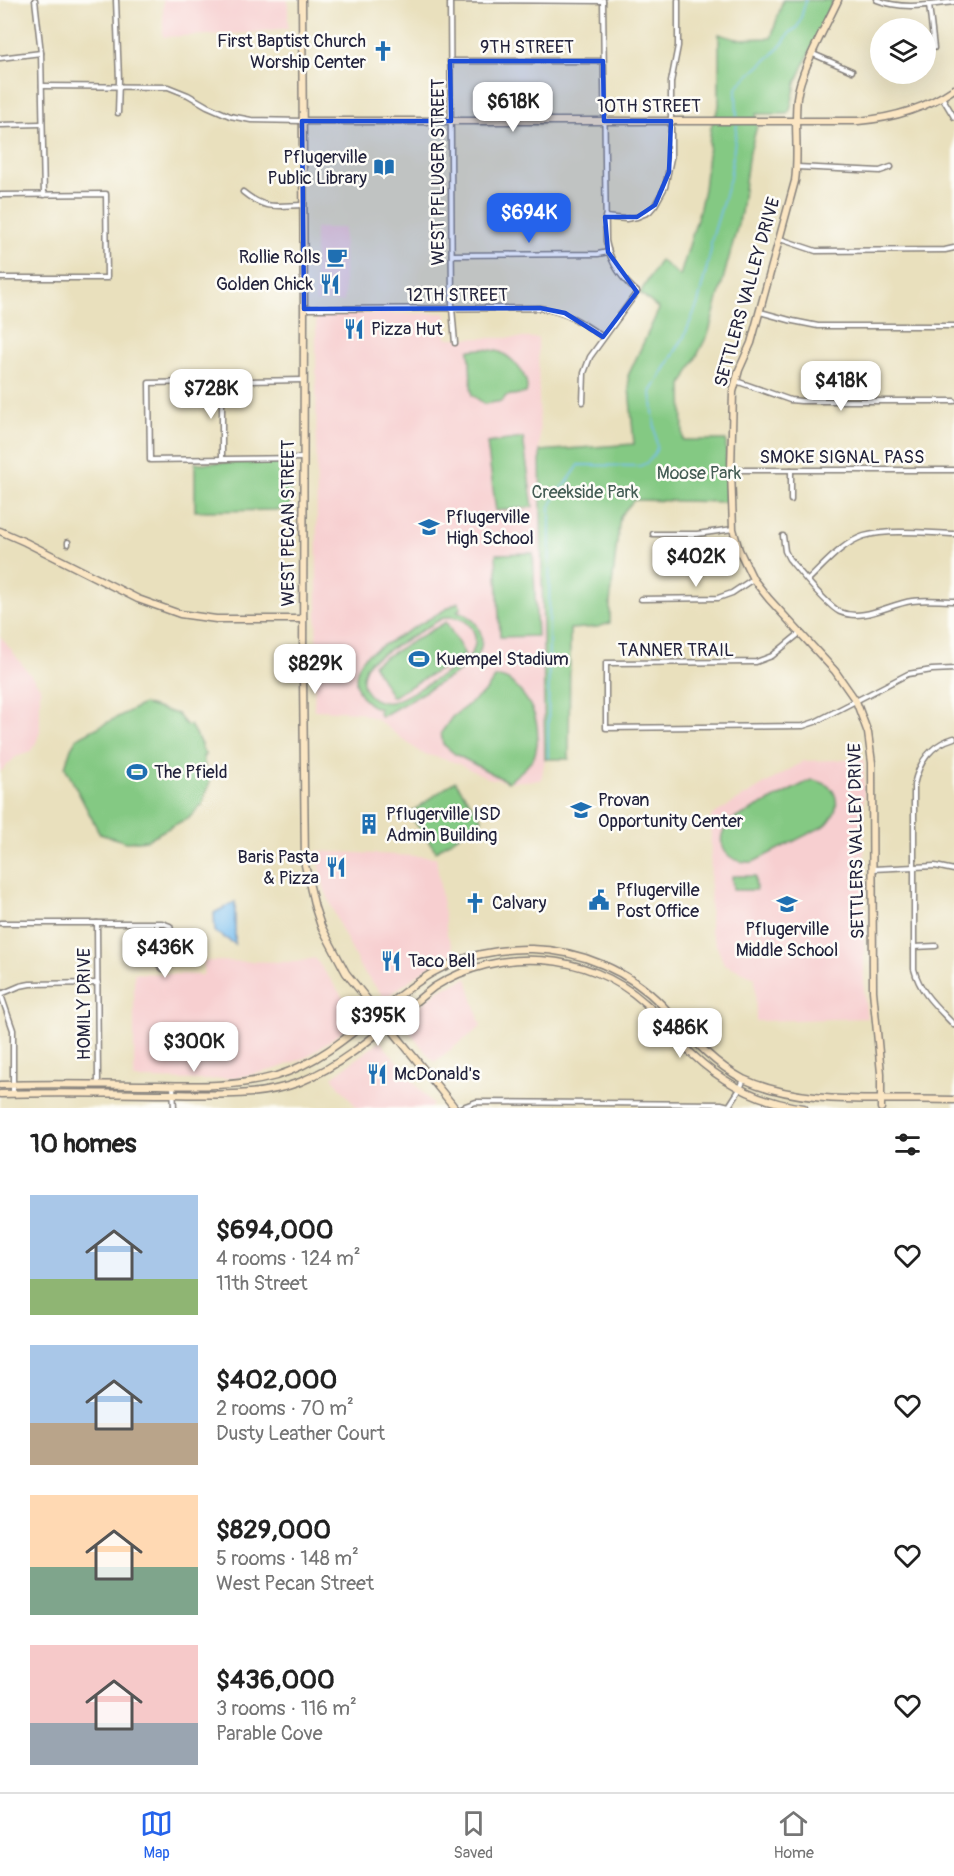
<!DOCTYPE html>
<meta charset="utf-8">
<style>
body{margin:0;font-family:Pangolin,sans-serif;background:#f6f6f6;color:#222;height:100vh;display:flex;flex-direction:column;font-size:22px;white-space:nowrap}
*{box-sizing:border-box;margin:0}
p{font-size:20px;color:#767676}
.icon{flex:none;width:33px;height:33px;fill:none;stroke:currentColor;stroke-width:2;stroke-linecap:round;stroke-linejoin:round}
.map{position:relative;height:1108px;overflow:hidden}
.side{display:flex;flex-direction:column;background:#fff;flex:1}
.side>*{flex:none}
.controls{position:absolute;left:870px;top:18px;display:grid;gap:12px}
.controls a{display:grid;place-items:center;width:66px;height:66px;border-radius:50%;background:#fff;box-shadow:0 6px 24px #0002;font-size:30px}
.price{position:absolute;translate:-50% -51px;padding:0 14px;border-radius:12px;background:#fff;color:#222;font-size:20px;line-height:39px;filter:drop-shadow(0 2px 3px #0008)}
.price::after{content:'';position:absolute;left:50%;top:36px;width:18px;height:14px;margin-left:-9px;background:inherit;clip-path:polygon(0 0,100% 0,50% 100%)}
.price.current{background:#2563eb;color:#fff}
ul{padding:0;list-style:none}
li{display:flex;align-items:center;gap:18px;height:150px;padding:0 30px}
li span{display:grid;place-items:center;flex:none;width:168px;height:120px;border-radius:0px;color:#555}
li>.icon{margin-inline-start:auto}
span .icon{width:72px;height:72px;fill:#fffc;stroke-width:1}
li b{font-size:26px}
h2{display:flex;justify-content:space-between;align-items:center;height:72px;padding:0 30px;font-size:26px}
.menu{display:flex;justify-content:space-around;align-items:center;height:84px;border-top:2px solid #e0e0e0;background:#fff;font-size:16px;color:#767676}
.menu a{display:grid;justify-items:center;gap:3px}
.menu .current{color:#2563eb}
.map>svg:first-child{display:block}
.built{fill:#f7cfd0}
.green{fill:#84c983;stroke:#53765f;stroke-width:1.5;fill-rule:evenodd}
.water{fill:#78beef;stroke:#4d7095;stroke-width:1.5}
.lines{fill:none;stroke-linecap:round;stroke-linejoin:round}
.stream{stroke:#78beef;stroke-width:1.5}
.street-casing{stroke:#86817c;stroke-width:7}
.secondary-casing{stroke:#86817c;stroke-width:9}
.street{stroke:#fff;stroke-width:4}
.secondary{stroke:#fbe6c3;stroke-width:6}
.marked{fill:#1d4ed8;fill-opacity:0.2;stroke:#1d4ed8;stroke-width:4.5;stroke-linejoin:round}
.labels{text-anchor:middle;stroke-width:5;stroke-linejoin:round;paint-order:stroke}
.poi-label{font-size:18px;fill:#22223b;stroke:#fdfcf7;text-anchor:start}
.street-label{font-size:18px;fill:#22223b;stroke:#fdfcf7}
.park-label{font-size:18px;fill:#445c54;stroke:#fdfcf7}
</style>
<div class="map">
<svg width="954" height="1108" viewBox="0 0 954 1108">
<rect width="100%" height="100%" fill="#fdfcf7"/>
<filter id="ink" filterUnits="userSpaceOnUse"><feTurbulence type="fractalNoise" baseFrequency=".0167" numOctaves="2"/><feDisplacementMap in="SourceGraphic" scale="12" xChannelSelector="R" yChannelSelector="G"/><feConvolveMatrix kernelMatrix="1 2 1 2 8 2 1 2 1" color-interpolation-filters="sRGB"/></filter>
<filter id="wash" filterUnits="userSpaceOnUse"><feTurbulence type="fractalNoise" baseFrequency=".008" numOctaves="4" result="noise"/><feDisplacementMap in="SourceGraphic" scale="24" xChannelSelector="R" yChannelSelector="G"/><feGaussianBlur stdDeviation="1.35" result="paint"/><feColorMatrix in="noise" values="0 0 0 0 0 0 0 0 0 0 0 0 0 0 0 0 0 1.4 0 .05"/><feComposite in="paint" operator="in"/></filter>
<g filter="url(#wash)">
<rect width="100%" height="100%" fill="#e9e0bd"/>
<!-- built -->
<g class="built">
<polygon points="163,0 288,0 288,28 250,33 163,37"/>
<rect x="315" y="228" width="29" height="74"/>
<polygon points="444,313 446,315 446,338 538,338 545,759 541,780 508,782 488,778 454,762 421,753 376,719 358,712 314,710 317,611 316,314"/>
<polygon points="0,636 40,687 40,732 36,743 30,752 16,757 0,772"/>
<polygon points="864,759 864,993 867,1018 756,1021 755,977 724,964 710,930 711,816 804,761"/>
<polygon points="317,851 436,857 447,934 455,954 426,969 385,998 361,969 339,924 324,888"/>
<polygon points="315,958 359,1020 307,1057 276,1069 241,1077 205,1080 134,1079 134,973 203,975 204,961 296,962"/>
<polygon points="467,978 481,1027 434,1062 401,1022 439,990"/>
<polygon points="380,1041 433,1105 430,1108 357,1108 332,1077"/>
</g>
<!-- green -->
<g class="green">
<polygon points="783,0 833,0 796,83 790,110 787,114 756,114 757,126 748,159 741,213 709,332 682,385 683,440 726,440 726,502 634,500 620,516 610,603 610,623 598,627 570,629 569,759 545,759 540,451 634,444 628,376 659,309 640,293 660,260 680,276 699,212 704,189 711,127 719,106 719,34 736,39 771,38"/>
<path d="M483,349C490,350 496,350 502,353C515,360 531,379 526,393L506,396L502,401L485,404L472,395C470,380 471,367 469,352V350Z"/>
<polygon points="523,438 533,507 496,511 487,443"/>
<polygon points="290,462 290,510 195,511 195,463"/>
<polygon points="533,553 537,636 500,637 496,554"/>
<path d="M458,602L461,608L457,611C484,619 490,648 469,666L381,717L378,711L380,709C355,702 347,672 368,654ZM448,617C472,616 484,640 468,658C457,667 403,700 391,702C380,704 369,698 364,687C361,678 364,669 370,661L441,619Z"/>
<polygon points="446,622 465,655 392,697 373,664"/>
<path d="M499,677C508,678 512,683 518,689C534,706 541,727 536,750C534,763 518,774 508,782L455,754L443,744L441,733L452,717L485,692L495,678Z"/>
<polygon points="143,704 177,714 187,726 190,725 202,746 201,747 206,755 203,756 205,768 212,776 202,804 190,817 159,833 147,840 127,842 100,834 65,767 71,748 77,738"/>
<path d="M811,780C837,782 845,806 826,825L753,862C725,865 710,839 732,820Z"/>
<polygon points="455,781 482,819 436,851 409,814"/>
<polygon points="732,876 755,876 756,890 733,890"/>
</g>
<!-- water -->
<polygon class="water" points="235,902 235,944 215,932 214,913"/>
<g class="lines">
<!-- stream -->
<g class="stream">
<polyline points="737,119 736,90 740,83 772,55 783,43 790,32 797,28 800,21 806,0"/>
<path d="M548,758L550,506L558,492L566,484L579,465L640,466C649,463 654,457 657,448L651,392L684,337L698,303L711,250V242L730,178L737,124"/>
</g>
</g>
</g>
<g filter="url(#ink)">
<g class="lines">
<!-- street casing -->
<g class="street-casing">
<g id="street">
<polyline points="35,0 41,53 44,195"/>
<polyline points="116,0 119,80 118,113"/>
<polyline points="450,0 452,308 455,343"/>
<polyline points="450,0 603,1"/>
<path d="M877,0C902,10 928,5 954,2"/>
<polyline points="929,5 934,48"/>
<polyline points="813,54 852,71"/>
<polyline points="0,58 41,53"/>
<polyline points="450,61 603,61"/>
<polyline points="42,86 168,87 188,95 207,106 230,116 251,120 302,121"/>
<polyline points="942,97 954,117"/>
<polyline points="0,125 41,124"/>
<polyline points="797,167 880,171 891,167"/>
<path d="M243,192C265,210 275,206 302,205"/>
<polyline points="0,195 106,194 107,278 0,278"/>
<polyline points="605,217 626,219 637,217 649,212 655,205 665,187 671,158 671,82 678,46 678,0"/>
<polyline points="780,239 816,251 945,250 954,248"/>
<polyline points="452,255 598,254 608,252"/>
<path d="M304,309L540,308C567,312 581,322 603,337"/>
<polyline points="760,312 793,321 818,326 954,326"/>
<polyline points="736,381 790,400 801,401 954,401"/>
<path d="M583,402L584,373L590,357L637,292C621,278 610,262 606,241L603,0"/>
<polyline points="303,458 150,460 149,383 303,380"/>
<polyline points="222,459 222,382"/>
<polyline points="731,470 954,470"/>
<polyline points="791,500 791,470"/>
<polyline points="653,534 697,534 733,529"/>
<path d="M783,536L785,551L789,559C800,572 826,605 840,612C864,622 889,604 912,601C926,599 940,601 954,601"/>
<polyline points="68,542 68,544"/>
<path d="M808,580C824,565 842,543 864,536C888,529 928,533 954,534"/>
<polyline points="641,599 718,598 732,593 753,579"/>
<polyline points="800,633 772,656 756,662 606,663 606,728 803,726 815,722 908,674 932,670 954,669"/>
<path d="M954,738C930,745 919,762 914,785V969C920,993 937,1007 954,1025"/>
<polyline points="873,869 935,866 954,870"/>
<polyline points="0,923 162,923 170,926 171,930 171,963 169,966 163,969 158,964 157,923"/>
<polyline points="97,923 98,1084"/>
<polyline points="157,945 171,945"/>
<polyline points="914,947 936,946"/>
<polyline points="0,992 13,1030 13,1094"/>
<polyline points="1,994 20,986 30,984 98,983"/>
<polyline points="173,1085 174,1108"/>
<polyline points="460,1108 476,1102 721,1104 729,1106 740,1089 744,1079"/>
</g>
</g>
<!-- secondary casing -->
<g class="secondary-casing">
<g id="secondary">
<polyline points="302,0 304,309 303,676 305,865 315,908 321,926 346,973 455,1108"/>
<path d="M838,0C826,26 800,71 797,98C794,126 799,153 795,181L751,343L739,370L733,392L731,470L733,529L739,550L753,579L769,599L835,671L856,701L868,733L872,763L873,991L881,1073V1108"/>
<path d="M302,121H858C893,118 925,109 954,89"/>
<polyline points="0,531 25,542 138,599 180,614 216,619 303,619"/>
<path d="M0,1085C52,1083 104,1085 157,1085C197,1086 237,1087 276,1076C338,1057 378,1005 432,973C461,956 499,948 532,949C581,950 629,971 663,1006C688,1033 709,1061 743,1079C807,1108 885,1097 954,1100"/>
<path d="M0,1094C58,1092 116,1094 173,1094C215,1095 260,1097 300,1082C350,1062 392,1020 434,987C499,946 587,951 645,1003C659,1015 669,1030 682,1044C715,1079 756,1102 804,1108"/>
</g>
</g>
<!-- street -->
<use href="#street" class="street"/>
<!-- secondary -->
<use href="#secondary" class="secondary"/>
</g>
</g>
<!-- marked area -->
<path class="marked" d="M450,61H603L604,121H671L669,172L655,205L637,217H605L608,252L637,292L603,337L565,313L540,308L304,309L302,121H451Z"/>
<!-- icons -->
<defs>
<g id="church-bare" transform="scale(1.62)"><path d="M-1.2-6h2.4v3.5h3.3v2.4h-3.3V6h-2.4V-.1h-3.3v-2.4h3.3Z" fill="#1f6fb2" stroke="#fdfcf7" stroke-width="2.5" paint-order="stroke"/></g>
<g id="library-bare" transform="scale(1.62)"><path d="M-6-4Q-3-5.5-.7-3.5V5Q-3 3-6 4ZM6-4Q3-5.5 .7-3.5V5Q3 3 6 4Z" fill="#1f6fb2" stroke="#fdfcf7" stroke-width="2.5" paint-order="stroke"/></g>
<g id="cafe-bare" transform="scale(1.62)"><path d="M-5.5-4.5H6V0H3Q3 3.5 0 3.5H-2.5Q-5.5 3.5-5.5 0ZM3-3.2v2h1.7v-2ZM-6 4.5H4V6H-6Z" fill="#1f6fb2" stroke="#fdfcf7" stroke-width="2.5" paint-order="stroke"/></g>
<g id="restaurant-bare" transform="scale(1.62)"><path d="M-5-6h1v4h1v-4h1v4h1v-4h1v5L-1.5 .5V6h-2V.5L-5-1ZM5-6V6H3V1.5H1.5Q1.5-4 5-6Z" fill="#1f6fb2" stroke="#fdfcf7" stroke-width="2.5" paint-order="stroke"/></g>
<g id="school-bare" transform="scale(1.62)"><path d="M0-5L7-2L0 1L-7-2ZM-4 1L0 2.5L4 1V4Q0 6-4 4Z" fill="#1f6fb2" stroke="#fdfcf7" stroke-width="2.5" paint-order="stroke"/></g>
<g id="stadium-bare" transform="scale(1.62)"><path d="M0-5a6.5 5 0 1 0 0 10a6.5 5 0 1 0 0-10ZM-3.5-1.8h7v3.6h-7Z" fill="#1f6fb2" stroke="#fdfcf7" stroke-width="2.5" paint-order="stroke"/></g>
<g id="building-bare" transform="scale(1.62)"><path d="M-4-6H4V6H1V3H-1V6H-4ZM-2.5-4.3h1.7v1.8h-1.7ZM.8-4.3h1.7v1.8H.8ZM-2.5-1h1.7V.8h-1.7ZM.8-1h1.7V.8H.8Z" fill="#1f6fb2" stroke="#fdfcf7" stroke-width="2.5" paint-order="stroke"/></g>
<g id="civic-bare" transform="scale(1.62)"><path d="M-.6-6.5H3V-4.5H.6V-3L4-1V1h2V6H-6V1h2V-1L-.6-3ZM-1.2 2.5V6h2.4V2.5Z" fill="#1f6fb2" stroke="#fdfcf7" stroke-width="2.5" paint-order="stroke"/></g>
</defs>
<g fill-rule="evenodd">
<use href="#church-bare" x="383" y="51"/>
<use href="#library-bare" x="384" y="167"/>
<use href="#cafe-bare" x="337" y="257"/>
<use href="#restaurant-bare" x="330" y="284"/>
<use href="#restaurant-bare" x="354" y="329"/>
<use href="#school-bare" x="429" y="527"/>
<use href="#stadium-bare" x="419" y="659"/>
<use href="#stadium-bare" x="137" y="772"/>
<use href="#school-bare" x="581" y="810"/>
<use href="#building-bare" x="369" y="824"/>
<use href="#restaurant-bare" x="336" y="867"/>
<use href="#civic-bare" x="599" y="900"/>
<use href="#church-bare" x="475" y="903"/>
<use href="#school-bare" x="787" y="904"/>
<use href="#restaurant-bare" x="391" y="961"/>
<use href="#restaurant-bare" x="377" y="1074"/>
</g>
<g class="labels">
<!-- poi labels -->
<g class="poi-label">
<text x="366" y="47" text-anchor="end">First Baptist Church<tspan x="366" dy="21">Worship Center</tspan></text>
<text x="367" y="163" text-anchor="end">Pflugerville<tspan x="367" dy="21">Public Library</tspan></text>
<text x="320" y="263" text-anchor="end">Rollie Rolls</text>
<text x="313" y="290" text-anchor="end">Golden Chick</text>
<text x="371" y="335">Pizza Hut</text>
<text x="446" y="523">Pflugerville<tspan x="446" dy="21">High School</tspan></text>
<text x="436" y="665">Kuempel Stadium</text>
<text x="154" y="778">The Pfield</text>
<text x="598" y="806">Provan<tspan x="598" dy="21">Opportunity Center</tspan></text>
<text x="386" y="820">Pflugerville ISD<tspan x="386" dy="21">Admin Building</tspan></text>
<text x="319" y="863" text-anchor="end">Baris Pasta<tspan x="319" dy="21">&amp; Pizza</tspan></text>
<text x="616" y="896">Pflugerville<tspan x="616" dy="21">Post Office</tspan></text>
<text x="492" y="909">Calvary</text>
<text x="787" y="935" text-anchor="middle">Pflugerville<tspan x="787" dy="21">Middle School</tspan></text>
<text x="408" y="967">Taco Bell</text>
<text x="394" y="1080">McDonald's</text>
</g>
<!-- street labels -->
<g class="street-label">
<text x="527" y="53">9TH STREET</text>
<text x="649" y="112">10TH STREET</text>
<text transform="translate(438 172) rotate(-90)" y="6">WEST PFLUGER STREET</text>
<text transform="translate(747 292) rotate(-74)" y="6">SETTLERS VALLEY DRIVE</text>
<text x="457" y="301">12TH STREET</text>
<text x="842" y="463">SMOKE SIGNAL PASS</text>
<text transform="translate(288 523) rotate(-90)" y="6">WEST PECAN STREET</text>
<text x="676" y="656">TANNER TRAIL</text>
<text transform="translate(856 841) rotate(-91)" y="6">SETTLERS VALLEY DRIVE</text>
<text transform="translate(84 1004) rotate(-90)" y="6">HOMILY DRIVE</text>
</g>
<!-- park labels -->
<g class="park-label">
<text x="699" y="479">Moose Park</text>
<text x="585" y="498">Creekside Park</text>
</g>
</g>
</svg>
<div class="controls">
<a><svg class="icon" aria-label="layers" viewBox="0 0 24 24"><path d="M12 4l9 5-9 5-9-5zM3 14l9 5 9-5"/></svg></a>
</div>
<b class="price" style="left:513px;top:133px">$618K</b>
<b class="price current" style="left:529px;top:244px">$694K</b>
<b class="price" style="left:841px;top:412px">$418K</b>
<b class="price" style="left:211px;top:420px">$728K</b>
<b class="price" style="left:696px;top:588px">$402K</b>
<b class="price" style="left:315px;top:695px">$829K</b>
<b class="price" style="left:165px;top:979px">$436K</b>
<b class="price" style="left:378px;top:1047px">$395K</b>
<b class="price" style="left:680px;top:1059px">$486K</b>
<b class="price" style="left:194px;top:1073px">$300K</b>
</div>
<section class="side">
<h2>10 homes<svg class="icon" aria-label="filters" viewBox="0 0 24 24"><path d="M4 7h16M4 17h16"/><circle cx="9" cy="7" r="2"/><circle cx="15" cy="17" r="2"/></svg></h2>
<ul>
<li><span style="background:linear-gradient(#a9c7e8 70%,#8fb573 0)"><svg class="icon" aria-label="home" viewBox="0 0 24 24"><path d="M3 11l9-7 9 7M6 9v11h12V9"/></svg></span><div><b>$694,000</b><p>4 rooms · 124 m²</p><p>11th Street</p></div><svg class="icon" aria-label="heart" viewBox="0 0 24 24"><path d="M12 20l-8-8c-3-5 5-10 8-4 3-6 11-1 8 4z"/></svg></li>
<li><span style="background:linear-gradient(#a9c7e8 65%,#b9a48a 0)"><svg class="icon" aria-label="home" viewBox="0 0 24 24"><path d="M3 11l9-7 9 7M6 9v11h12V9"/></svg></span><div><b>$402,000</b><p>2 rooms · 70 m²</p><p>Dusty Leather Court</p></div><svg class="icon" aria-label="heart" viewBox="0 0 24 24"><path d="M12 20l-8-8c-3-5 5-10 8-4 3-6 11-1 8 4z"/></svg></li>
<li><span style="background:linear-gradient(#ffd9b3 60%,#7fa58c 0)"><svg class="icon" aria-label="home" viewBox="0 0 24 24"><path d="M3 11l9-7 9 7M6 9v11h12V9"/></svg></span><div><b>$829,000</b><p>5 rooms · 148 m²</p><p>West Pecan Street</p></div><svg class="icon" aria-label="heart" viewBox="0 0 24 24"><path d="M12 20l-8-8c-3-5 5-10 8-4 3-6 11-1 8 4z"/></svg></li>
<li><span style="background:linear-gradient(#f6c9c9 65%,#9aa5b1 0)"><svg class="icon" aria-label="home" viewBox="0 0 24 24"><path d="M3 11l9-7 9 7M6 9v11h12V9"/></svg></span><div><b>$436,000</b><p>3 rooms · 116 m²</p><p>Parable Cove</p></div><svg class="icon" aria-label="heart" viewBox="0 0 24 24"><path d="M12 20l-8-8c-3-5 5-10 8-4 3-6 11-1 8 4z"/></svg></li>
</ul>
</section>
<nav class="menu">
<a class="current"><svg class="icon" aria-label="map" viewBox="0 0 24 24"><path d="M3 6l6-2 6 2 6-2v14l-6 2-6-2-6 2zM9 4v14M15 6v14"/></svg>Map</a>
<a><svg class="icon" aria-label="saved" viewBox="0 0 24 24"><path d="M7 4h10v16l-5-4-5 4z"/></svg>Saved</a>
<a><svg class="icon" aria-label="home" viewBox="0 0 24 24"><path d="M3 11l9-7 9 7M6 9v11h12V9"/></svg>Home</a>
</nav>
